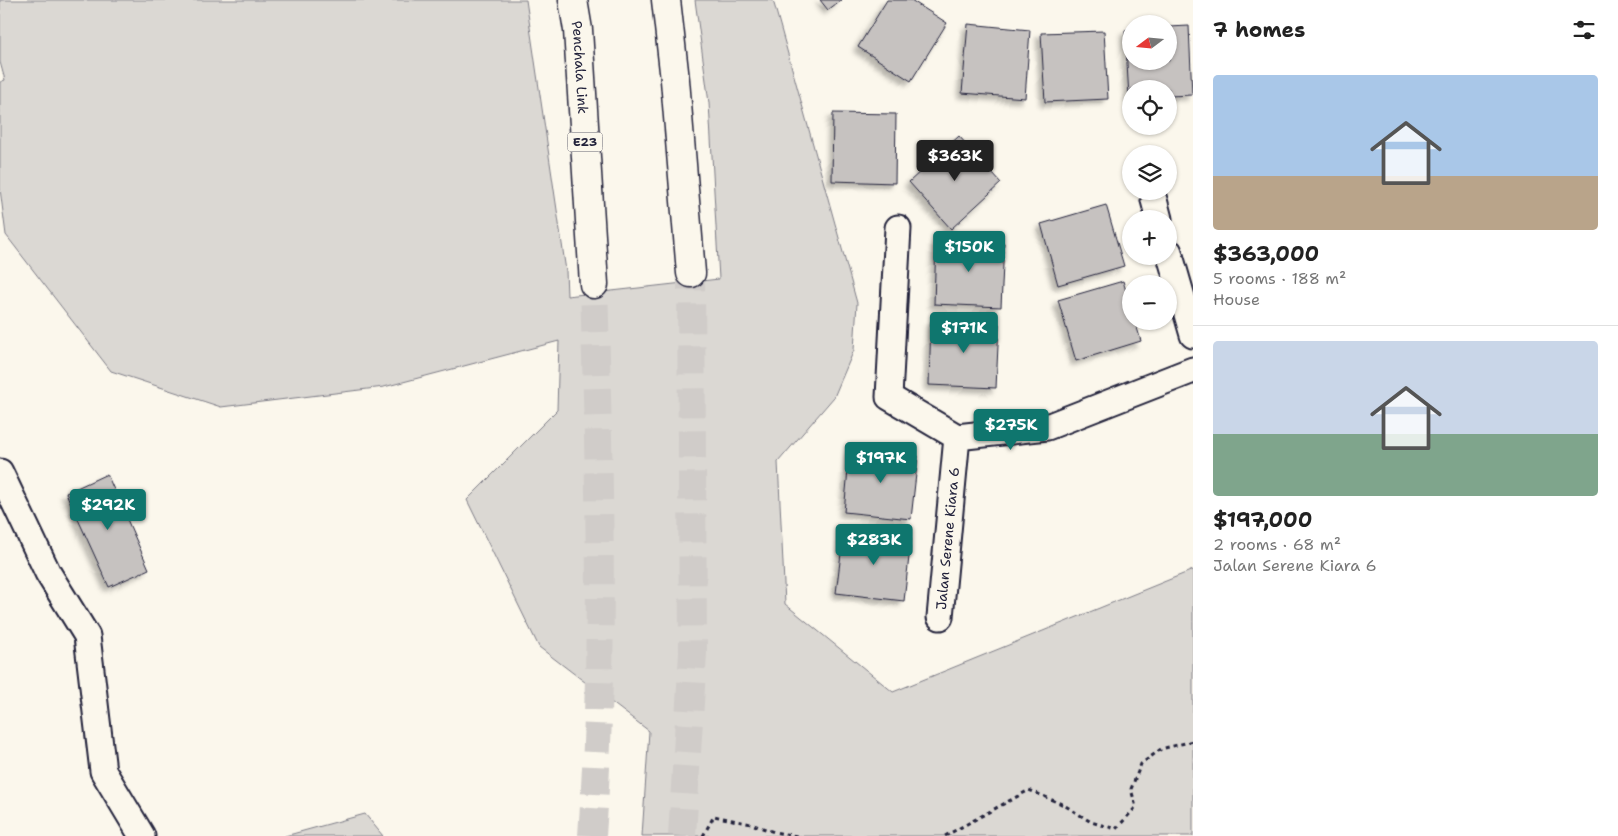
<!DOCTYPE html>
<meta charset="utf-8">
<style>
body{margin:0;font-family:"Shantell Sans",sans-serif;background:#f6f6f6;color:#222;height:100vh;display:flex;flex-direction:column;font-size:19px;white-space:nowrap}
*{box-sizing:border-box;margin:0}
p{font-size:16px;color:#767676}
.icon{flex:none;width:28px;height:28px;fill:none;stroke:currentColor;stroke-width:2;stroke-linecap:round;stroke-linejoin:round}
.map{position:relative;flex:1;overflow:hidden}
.panel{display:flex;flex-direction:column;background:#fff;width:425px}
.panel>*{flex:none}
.needle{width:32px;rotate:254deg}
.tools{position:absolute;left:1122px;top:15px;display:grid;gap:10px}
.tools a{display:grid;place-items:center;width:55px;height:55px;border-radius:50%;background:#fff;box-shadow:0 1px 4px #0004;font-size:25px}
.price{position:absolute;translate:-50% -42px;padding:0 11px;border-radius:5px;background:#0f766e;color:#fff;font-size:16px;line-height:32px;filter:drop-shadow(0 1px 2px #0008)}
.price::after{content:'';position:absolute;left:50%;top:30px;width:15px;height:11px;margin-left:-8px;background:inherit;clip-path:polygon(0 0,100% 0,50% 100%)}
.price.selected{background:#222;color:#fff}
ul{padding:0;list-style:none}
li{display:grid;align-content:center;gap:10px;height:265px;padding:0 20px}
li+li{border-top:1px solid #e0e0e0}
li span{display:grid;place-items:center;height:155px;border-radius:5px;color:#555}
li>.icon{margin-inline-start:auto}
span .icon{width:90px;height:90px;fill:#fffc;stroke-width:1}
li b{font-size:21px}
h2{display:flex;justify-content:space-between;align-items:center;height:60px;padding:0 20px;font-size:21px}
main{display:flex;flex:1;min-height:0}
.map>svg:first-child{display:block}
.green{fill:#dbd8d3;stroke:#7e7d87}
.building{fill:#c6c2c0;stroke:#22223b;filter:url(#shadow)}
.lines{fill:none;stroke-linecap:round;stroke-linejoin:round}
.highway-tunnel{stroke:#d0ccc9;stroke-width:28;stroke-dasharray:28 14;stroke-linecap:butt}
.minor-casing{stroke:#22223b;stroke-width:29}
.highway-casing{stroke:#22223b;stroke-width:31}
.path{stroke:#22223b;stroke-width:3;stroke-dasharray:4 4;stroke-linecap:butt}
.minor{stroke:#fbf7ec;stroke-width:25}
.highway{stroke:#fbf7ec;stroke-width:28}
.labels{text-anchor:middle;stroke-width:5;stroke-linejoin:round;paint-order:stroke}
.shield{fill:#fbf7ec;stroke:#636270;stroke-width:1}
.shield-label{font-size:12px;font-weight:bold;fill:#22223b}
.street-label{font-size:14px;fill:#22223b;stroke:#fbf7ec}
</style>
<main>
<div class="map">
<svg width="1193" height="836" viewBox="0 0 1193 836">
<defs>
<filter id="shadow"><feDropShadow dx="-4.5" dy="4.5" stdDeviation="2.5" flood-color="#0004"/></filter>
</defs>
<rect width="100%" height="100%" fill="#fbf7ec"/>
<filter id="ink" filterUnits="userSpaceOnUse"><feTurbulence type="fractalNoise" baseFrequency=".02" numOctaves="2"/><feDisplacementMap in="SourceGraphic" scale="10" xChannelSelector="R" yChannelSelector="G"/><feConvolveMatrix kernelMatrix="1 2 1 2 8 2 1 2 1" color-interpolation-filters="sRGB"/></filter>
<g filter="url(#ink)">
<!-- green -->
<g class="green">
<polygon points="0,0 526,0 566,271 567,296 719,279 709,103 695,0 773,0 857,303 854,350 834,397 778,462 785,604 893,692 1193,570 1193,836 642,836 649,731 539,647 467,500 557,410 559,341 384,387 221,407 111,371 6,235 0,189 0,82 5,80 0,62"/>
<polygon points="365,814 383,836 285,836"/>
</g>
<!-- building -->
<g class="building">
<polygon points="820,0 841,0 828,10"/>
<polygon points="887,0 911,0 947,23 911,81 858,47"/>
<polygon points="968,24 1030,30 1025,98 962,93"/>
<polygon points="1189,26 1192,95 1169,96 1169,89 1131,89 1131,97 1129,97 1125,30 1131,29 1131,61 1169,61 1169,27"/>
<polygon points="1104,31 1108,99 1045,102 1041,33"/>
<polygon points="833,113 896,114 895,183 832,181"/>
<polygon points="959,136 1001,183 951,229 909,182"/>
<polygon points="1106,205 1124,266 1058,285 1041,224"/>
<polygon points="936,240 1004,243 1001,307 934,304"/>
<polygon points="1123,281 1131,307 1131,321 1135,321 1141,341 1076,361 1058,300"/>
<polygon points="931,321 999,324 996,388 929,385"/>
<polygon points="850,449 918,456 911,519 844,512"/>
<polygon points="107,474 149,569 109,587 66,493"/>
<polygon points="844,530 911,539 904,601 836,593"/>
</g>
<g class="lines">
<!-- highway-tunnel -->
<g class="highway-tunnel">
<path d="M592,836C605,652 599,468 594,284"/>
<polyline points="682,836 693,653 691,273"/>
</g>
<!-- minor casing -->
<g class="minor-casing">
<g id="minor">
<polyline points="1154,200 1159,219"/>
<polyline points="898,228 889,397 957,437"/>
<polyline points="1169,252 1193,335"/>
<polyline points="0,472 48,573 87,636 103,771 142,836"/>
<path id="s1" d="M940,617L957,437L1047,427L1193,370"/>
</g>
</g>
<!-- highway casing -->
<g class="highway-casing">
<g id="highway">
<path id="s2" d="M573,0L578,30L594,284"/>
<polyline points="666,0 675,80 691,273"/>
</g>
</g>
<!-- path -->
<g class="path">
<polyline points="703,836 714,816 751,824 774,832 797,836"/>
<polyline points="945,836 1029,790 1064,805 1091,822 1116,829 1136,807 1131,789 1141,764 1161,749 1193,741"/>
</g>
<!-- minor -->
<use href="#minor" class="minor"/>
<!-- highway -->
<use href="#highway" class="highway"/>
</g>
</g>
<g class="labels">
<!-- shield labels -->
<rect class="shield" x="567.5" y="132.5" width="35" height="19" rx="4"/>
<g class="shield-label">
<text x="585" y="146">E23</text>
</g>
<!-- street labels -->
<g class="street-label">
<text dy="5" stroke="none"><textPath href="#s2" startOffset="68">Penchala Link</textPath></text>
<text dy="5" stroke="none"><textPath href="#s1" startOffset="79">Jalan Serene Kiara 6</textPath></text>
</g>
</g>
</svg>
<div class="tools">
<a><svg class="needle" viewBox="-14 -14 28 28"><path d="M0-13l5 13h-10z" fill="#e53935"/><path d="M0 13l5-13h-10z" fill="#767676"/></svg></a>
<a><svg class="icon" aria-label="locate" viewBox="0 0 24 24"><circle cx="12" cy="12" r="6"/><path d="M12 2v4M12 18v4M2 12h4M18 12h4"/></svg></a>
<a><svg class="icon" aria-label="layers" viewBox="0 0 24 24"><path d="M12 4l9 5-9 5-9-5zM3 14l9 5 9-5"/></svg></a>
<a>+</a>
<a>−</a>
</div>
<b class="price selected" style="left:955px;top:182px">$363K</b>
<b class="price" style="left:969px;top:273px">$150K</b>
<b class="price" style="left:964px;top:354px">$171K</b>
<b class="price" style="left:1011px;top:451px">$275K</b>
<b class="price" style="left:881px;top:484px">$197K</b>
<b class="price" style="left:108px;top:531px">$292K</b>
<b class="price" style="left:874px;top:566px">$283K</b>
</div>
<section class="panel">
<h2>7 homes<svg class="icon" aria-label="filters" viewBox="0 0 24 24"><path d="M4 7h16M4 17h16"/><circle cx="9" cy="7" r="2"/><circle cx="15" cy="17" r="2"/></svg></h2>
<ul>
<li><span style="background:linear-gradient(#a9c7e8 65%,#b9a48a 0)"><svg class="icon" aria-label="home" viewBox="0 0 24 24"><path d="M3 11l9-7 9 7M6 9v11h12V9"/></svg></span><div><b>$363,000</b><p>5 rooms · 188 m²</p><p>House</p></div></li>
<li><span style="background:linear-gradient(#c9d6e8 60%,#7fa58c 0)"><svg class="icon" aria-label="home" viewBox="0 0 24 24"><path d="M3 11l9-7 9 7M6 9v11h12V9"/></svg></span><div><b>$197,000</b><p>2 rooms · 68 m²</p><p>Jalan Serene Kiara 6</p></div></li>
</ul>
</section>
</main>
